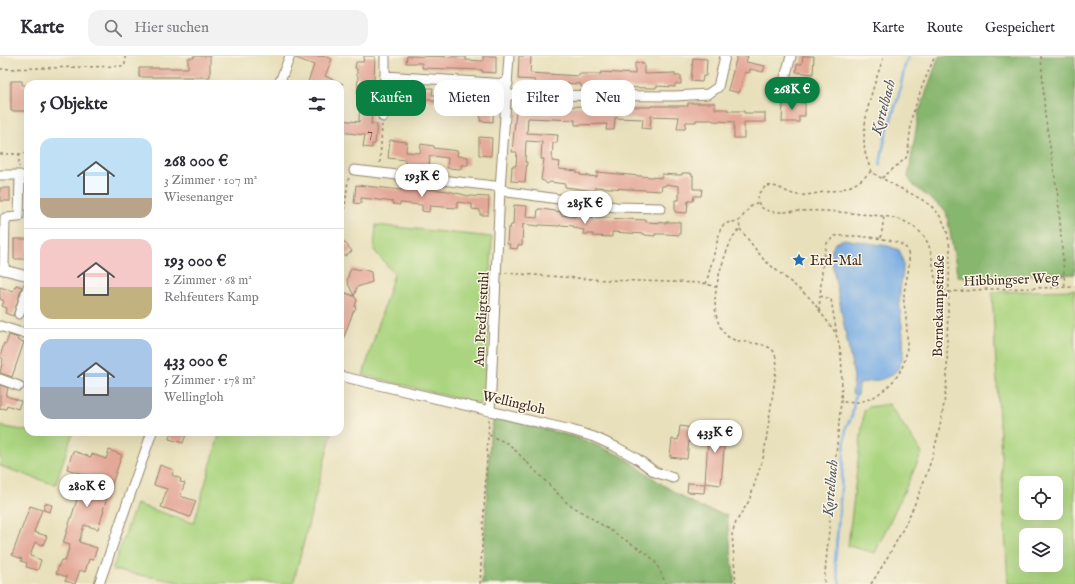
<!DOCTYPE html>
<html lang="de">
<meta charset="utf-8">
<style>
body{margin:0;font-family:"IM FELL English",serif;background:#f2f2f3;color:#2b2b33;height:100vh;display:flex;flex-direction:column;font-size:15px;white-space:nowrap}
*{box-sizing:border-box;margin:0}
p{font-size:13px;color:#7c7c81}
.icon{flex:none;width:22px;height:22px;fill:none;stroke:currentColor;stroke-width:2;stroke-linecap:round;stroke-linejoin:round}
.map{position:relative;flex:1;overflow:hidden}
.side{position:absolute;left:24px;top:24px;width:320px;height:356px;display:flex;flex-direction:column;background:#fff;border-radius:12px;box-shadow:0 4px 16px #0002}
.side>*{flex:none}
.hud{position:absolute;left:356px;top:24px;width:380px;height:36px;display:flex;gap:8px}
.buttons{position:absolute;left:1019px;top:420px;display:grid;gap:8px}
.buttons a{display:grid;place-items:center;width:44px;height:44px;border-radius:8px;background:#fff;box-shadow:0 4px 16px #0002;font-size:20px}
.price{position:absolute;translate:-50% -34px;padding:0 9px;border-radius:14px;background:#fff;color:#222;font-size:13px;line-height:26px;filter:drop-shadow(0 1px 2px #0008)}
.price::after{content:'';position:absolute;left:50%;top:24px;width:12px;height:9px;margin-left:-6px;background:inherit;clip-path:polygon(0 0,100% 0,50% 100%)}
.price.current{background:#0b8043;color:#fff}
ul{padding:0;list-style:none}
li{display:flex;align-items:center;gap:12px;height:100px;padding:0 16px}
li+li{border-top:1px solid #e1e1e2}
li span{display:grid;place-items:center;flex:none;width:112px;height:80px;border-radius:12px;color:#555}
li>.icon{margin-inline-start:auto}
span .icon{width:48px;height:48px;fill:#fffc;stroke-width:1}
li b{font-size:17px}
h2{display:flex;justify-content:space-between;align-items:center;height:48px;padding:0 16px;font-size:17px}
.tag{padding:0 14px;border-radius:12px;background:#fff;box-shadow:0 4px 16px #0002;font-size:14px;line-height:36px}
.tag.current{background:#0b8043;color:#fff}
header{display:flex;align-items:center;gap:24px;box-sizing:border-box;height:56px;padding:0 20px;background:#fff;border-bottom:1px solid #e1e1e2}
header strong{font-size:19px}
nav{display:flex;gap:22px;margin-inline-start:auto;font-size:14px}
.search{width:280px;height:36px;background:#f2f2f3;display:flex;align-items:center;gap:10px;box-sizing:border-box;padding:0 14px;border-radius:12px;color:#7c7c81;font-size:15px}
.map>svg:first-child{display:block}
.green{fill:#aad47f;stroke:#727f4e;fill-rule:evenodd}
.forest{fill:#87b66e;stroke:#617046}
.water{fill:#76abe3;stroke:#586a80}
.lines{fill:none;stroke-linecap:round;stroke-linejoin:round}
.stream{stroke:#76abe3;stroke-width:2.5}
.building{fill:#e4a899}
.minor-casing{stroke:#92856c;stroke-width:11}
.path{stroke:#92856c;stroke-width:1.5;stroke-dasharray:3 3;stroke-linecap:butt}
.minor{stroke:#fff;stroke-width:9}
.labels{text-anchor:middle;stroke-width:3;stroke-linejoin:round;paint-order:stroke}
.number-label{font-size:12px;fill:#654a3d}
.poi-label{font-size:14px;fill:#3b2a1e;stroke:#fcf5e5;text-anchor:start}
.street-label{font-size:14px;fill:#3b2a1e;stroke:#fcf5e5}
.water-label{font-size:15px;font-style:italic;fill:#505763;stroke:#fcf5e5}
</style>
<header>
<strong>Karte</strong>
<div class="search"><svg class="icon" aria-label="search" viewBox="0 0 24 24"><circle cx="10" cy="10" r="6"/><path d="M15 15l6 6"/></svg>Hier suchen</div>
<nav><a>Karte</a><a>Route</a><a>Gespeichert</a></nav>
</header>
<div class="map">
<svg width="1075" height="528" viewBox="0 0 1075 528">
<rect width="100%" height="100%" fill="#fcf5e5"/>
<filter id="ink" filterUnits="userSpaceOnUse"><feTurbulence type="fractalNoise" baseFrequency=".025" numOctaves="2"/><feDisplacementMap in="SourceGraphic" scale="8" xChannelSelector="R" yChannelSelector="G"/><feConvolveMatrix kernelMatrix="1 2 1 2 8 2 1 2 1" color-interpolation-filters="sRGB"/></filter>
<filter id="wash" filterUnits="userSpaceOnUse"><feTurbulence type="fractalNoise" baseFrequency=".012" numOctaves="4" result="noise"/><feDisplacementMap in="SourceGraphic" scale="16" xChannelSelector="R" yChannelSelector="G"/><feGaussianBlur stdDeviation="0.9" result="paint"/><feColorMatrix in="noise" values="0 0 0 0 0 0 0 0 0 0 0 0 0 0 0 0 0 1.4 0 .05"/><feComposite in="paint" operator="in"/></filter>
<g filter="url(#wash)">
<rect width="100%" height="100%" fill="#e8e0bb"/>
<!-- green -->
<g class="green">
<polygon points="376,169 492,181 486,343 479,348 363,319 394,218 374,194"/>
<path d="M1075,234V528H1008L992,236ZM1026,427H1056V457H1026ZM1026,479H1056V509H1026Z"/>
<polygon points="889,348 922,397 875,497 848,490 864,355 868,351"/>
<polygon points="0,370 39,377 40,376 73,376 55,429 0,410"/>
<polygon points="220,376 332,376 293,528 190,528 112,514 136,448 194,467"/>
</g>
<!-- forest -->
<g class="forest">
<polygon points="939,0 1075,0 1075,218 971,222 958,221 946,155 913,129 908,121 919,56"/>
<polygon points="494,360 579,382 624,401 663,429 699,451 727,459 735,528 482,528 490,382"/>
</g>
<!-- water -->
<path class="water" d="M844,183L888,190L899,194C907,207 901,222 900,236C898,256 905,276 903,295C903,302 901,308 898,313C889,324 874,325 861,327L859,329L858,339H855L852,337L854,321L831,201L832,194L835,187Z"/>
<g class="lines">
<!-- stream -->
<g class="stream">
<polyline points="880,109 885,81 898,42 905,9 909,0"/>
<polyline points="840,528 835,506 846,371 852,360 855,339"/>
</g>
</g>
<g id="blocks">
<!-- building -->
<g class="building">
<polygon points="193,0 210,0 210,21 139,21 139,12 188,12 188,2 194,2"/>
<polygon points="296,0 324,0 332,3 325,20 343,28 314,28 308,26 314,9 296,2"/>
<polygon points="364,0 375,0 374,23 376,25 374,35 371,68 377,68 375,88 372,88 372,92 363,91 365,79 340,76 340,64 359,66 360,43 357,43 358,21 357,19 357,13 355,12 356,6 363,6"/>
<polygon points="407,0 466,1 466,4 483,5 483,0 496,0 496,17 482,16 482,14 422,12 422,7 406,7"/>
<polygon points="519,0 531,0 530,17 579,20 579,18 601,18 601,16 635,18 635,7 644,8 644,18 675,17 675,20 681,20 681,28 675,28 675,31 656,30 656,32 581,31 581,28 556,27 556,31 535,30 535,24 518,23"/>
<polygon points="737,0 748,0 746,6 765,10 763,16 750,13 749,17 745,16 739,37 728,34"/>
<polygon points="803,0 814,0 813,18 796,16 797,8 802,8"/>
<polygon points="693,2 707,3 706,20 703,20 702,26 691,25"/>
<polygon points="11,25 22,25 22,29 28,29 28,55 11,55"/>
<polygon points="421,32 433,32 432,39 450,39 450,33 464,34 463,42 482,43 482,36 494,37 493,66 480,65 481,57 462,55 463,46 431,45 431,43 420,43"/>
<polygon points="392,33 406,34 406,41 412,41 412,48 391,47"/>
<polygon points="786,40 786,46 805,47 805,60 799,60 799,66 782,66 783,48 778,47 778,41 782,42"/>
<polygon points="688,47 715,47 715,53 728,53 728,55 744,55 744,57 765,57 765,66 744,66 744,82 734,82 734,66 713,65 713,64 696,64 696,66 686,66 685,73 677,73 679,61 651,60 650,73 642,72 643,63 615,62 614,74 606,74 607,68 575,69 575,64 528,62 527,77 558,79 557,87 553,87 552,105 560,106 559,113 577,115 577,117 581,118 580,119 597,121 597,116 662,122 662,118 678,119 682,119 682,117 691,117 691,119 693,119 693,133 702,133 701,140 694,140 693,145 688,145 687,157 675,156 675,144 679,144 679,130 666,128 665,130 662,130 661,135 595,131 595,135 565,131 565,128 550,126 547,128 544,125 541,124 544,103 541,103 542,86 526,85 525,106 527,106 525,126 511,125 512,110 516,110 517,96 512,96 516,55 539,56 539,50 651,51 651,50 688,50"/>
<polygon points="479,81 492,82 491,100 479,99"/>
<polygon points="390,84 407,86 406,96 420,97 421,88 434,90 434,92 458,95 457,100 468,101 468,109 461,109 461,113 447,112 448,102 433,100 430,100 429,111 405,107 405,104 388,102"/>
<polygon points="356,129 402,134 402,132 411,133 411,131 448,135 469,140 489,141 488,159 480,159 480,154 472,153 472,148 457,146 457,152 430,150 429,156 422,155 422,149 400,147 400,149 393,148 393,146 371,143 361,142 361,148 354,147"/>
<rect x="0" y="132" width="10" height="13"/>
<polygon points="514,149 527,150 526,161 537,162 538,153 542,153 561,156 561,159 575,161 576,157 586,158 585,161 646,164 646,166 666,167 666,166 680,166 680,179 666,178 655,178 655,180 645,179 645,178 612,176 612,181 593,180 593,178 583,178 584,174 574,172 574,170 560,169 560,170 539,169 538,170 523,168 522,189 518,189 517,193 509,192 510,188 507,188 508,172 510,172 511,169 513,169"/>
<polygon points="340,181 352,195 345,200 340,195"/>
<rect x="14" y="183" width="14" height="20"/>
<polygon points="352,212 361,214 362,213 371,216 372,226 357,231 354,240 347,225 349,217"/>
<polygon points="16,229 22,231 13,260 5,257 7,252 2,250 4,245 0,243 0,231 13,235"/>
<polygon points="340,235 354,240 357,244 355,250 356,252 353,256 341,289 340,289"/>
<polygon points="9,279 18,282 17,284 24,286 12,321 0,317 3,303 0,301 4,287 6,288"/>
<polygon points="0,329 8,332 6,340 21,345 18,353 7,349 6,353 2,352 0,354"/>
<polygon points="709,368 726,369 721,429 705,427"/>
<polygon points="680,370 692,372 691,385 689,385 687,403 670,401 672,383 678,384"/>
<polygon points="171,376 187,376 183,387 169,383"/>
<polygon points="109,394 122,399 106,445 103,454 104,454 98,473 84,469 79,486 97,492 93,504 89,503 85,516 80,514 75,528 65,525 67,521 56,517 61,504 65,505 70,489 63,487 85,419 67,413 73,395 91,401 92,398 106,403"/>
<polygon points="160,409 174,414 172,419 181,423 180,426 185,427 180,440 196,445 190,461 161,451 167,433 154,429"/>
<polygon points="688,427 705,428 704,437 687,436"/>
<polygon points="45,447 52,449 50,456 43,454"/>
<polygon points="30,450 42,454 34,476 47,480 43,489 35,486 30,500 41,504 38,514 26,511 27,507 21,505 22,503 12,499"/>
</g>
</g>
</g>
<g filter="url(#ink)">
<use href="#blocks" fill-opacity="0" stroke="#92856c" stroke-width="1"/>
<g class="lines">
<!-- minor casing -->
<g class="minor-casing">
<g id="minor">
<polyline points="385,0 385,20 508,28"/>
<polyline points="279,28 290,0"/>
<polyline points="781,36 791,0"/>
<polyline points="507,39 675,40 708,38 718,31 725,0"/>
<polyline points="383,61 385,20"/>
<polyline points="354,114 494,130 508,136 616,151 661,152"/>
<polyline points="0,119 20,119 19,161 5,162 4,214"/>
<polyline points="0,213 28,220"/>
<polyline points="19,258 28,231"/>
<polyline points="0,270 22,277 28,274"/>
<polyline points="340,320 571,374 594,381 616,391 636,402 655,416 673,422"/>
<polyline points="0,323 19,330"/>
<polyline points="490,355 500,133 509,0"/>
<polyline points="99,528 152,376"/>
</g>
</g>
<!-- path -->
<g class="path">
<polyline points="1041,0 1045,59 1058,141 1065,231"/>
<polyline points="0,13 125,10 125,0"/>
<polyline points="0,98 28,98"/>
<polyline points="19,98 19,111"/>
<polyline points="380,107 382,69"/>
<path d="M871,115C854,133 841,134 818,137C812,138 805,140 799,139C787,139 780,128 766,130L759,137C757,145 758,151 766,154C776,158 791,155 802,155C821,154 841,156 860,158C874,159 888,160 902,164C908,167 914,171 920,176C935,191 931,211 937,229L949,236L989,233L1075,231"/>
<polyline points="882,122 906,102 908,95 912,60 923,28 935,0"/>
<path d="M740,173L764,204L811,243L835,276C844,297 842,323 841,345L824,528"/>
<polyline points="340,176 342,176 348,124 349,122"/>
<polyline points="881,182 884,160"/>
<polyline points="505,217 606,224 703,227 716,231"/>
<polyline points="706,228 721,171 726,167 739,165"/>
<polyline points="820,240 831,243 837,279"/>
<path d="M819,254L823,202L827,187L835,180C848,179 898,181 906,192C914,206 904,226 904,241C903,248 906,255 906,262C909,298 908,317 877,339C868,345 851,349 841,345"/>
<polyline points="489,379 509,388 566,446 649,499 656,507 666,528"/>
<polyline points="480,528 489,363"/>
<path d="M736,528L732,478L736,466L749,445L764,399L777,308C776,304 776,300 774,296C766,283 736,290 726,279C707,259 717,222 725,200C729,190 732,179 740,173L739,165L750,151L758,146"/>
<path d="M871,528C910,468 939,403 946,331C948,316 947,300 947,285C948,255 949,224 950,194C946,150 926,146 892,128C886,124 876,120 871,115C870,113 869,109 868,106C856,77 874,29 884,0"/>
</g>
<!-- minor -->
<use href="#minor" class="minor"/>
</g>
</g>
<!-- icons -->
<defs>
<g id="sight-bare" transform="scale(1.08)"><path d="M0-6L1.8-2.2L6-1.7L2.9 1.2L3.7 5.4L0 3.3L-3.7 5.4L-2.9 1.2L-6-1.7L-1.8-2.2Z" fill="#1f6fb2" stroke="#fcf5e5" stroke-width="2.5" paint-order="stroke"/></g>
</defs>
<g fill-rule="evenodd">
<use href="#sight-bare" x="799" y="204"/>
</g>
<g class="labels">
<!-- number labels -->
<g class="number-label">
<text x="370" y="81">7</text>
</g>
<!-- poi labels -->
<g class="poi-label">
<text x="810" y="209">Erd-Mal</text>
</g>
<!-- street labels -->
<g class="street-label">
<text transform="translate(1011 223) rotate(-2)" y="5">Hibbingser Weg</text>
<text transform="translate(938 250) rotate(-89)" y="5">Bornekampstraße</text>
<text transform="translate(481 263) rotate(-87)" y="5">Am Predigtstuhl</text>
<text transform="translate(514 346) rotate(13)" y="5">Wellingloh</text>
</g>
<!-- water labels -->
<g class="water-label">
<text transform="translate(883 51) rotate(-75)" y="5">Kortelbach</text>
<text transform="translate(830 432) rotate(-85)" y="5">Kortelbach</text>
</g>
</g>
</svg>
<div class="buttons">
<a><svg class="icon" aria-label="locate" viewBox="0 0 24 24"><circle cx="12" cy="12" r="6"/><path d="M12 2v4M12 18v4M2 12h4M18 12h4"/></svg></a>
<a><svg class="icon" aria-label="layers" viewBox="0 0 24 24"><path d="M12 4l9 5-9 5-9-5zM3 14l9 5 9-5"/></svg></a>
</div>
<b class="price current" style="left:792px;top:55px">268K €</b>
<b class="price" style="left:422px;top:142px">193K €</b>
<b class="price" style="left:585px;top:169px">285K €</b>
<b class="price" style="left:715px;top:398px">433K €</b>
<b class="price" style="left:87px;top:452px">280K €</b>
<div class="hud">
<a class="tag current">Kaufen</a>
<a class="tag">Mieten</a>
<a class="tag">Filter</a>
<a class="tag">Neu</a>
</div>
<section class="side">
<h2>5 Objekte<svg class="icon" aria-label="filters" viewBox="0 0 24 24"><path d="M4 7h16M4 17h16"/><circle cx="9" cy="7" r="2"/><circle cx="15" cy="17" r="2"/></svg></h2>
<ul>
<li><span style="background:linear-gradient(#bfe0f5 75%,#b9a48a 0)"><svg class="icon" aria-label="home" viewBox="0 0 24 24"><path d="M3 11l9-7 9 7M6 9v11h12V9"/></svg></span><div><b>268 000 €</b><p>3 Zimmer · 107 m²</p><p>Wiesenanger</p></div></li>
<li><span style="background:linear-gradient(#f6c9c9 60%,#c2b280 0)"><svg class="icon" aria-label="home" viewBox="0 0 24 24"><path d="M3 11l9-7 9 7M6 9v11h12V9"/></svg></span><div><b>193 000 €</b><p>2 Zimmer · 68 m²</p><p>Rehfeuters Kamp</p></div></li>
<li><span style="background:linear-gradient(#a9c7e8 60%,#9aa5b1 0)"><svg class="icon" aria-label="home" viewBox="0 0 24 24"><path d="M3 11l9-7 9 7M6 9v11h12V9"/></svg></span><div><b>433 000 €</b><p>5 Zimmer · 178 m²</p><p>Wellingloh</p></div></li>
</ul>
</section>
</div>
